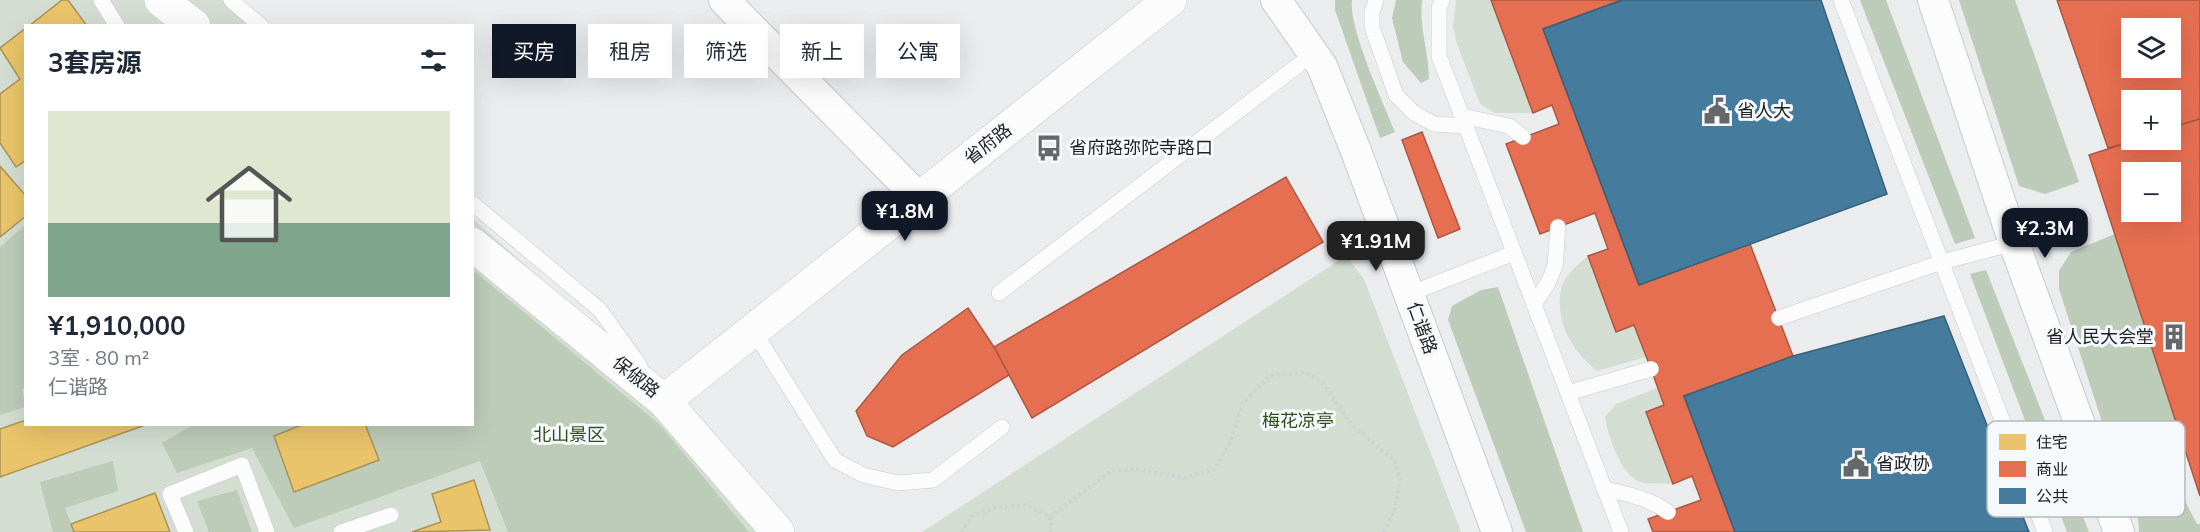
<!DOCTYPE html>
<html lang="zh">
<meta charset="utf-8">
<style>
body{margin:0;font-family:Mulish,"Noto Sans SC",sans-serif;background:#f6f6f7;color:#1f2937;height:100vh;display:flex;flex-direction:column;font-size:22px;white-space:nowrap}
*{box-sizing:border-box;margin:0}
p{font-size:20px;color:#747a83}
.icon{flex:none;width:33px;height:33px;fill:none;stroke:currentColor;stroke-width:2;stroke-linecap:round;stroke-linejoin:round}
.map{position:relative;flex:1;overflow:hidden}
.details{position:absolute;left:24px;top:24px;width:450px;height:402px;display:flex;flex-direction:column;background:#fff;border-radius:0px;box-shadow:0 6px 24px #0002}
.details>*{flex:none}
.hud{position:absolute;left:492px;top:24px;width:570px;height:54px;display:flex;gap:12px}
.tools{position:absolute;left:2121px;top:18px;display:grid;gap:12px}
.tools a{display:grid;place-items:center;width:60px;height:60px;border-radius:0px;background:#fff;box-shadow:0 6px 24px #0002;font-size:30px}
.price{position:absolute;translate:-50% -51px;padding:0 14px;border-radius:12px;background:#111827;color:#fff;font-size:20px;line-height:39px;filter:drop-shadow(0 2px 3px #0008)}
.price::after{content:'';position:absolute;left:50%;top:36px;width:18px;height:14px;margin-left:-9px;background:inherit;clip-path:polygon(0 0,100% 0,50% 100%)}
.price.on{background:#222;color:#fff}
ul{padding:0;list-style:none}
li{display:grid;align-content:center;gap:12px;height:318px;padding:0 24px}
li+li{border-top:2px solid #e0e1e3}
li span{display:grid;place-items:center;height:186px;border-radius:0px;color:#555}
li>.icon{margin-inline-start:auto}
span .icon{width:108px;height:108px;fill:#fffc;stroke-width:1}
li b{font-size:26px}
h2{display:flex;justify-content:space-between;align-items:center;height:72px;padding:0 24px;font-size:26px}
.tag{padding:0 21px;border-radius:0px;background:#fff;box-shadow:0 6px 24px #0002;font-size:21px;line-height:54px}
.tag.on{background:#111827;color:#fff}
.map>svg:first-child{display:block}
.green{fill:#d3ddd1}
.forest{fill:#bdcbb9}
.homes{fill:#e9c46a;stroke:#ac9354;stroke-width:1.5}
.shops{fill:#e76f51;stroke:#ab5743;stroke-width:1.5;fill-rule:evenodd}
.public{fill:#457b9d;stroke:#3a6078;stroke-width:1.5}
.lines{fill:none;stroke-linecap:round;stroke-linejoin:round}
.lane-casing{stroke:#c8cacb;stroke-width:16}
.street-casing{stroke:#c8cacb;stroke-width:32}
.secondary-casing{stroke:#c8cacb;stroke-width:34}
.path{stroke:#d2d2d4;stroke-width:4;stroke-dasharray:3 3;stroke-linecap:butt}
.lane{stroke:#fcfcfc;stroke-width:15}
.street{stroke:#fcfcfc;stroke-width:30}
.secondary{stroke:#fcfcfc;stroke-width:33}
.labels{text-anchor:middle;stroke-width:6;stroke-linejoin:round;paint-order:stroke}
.poi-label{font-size:18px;fill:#1f2021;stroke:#f6f9fc;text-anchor:start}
.street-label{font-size:18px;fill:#1f2021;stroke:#f6f9fc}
.park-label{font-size:18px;fill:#304e1a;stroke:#f6f9fc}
.key{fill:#f6f9fc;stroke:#b6b8ba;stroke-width:1.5}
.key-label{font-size:16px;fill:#1f2021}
</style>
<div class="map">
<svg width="2200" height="532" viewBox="0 0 2200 532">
<rect width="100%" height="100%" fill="#eaecee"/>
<!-- green -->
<g class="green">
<polygon points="0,0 225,0 254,25 26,26 26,424 472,424 473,219 632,359 794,532 0,532"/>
<polygon points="1456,0 1491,0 1533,113 1495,113 1480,104 1457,44 1453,27"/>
<polygon points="1346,256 1364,279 1461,532 922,532"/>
<path d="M1588,256L1616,332L1634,325L1646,357L1597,371C1572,351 1555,322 1561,289C1564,275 1578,265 1588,256Z"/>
<path d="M1657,388L1664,405L1646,413L1673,484C1664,483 1653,484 1644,483C1622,479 1608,437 1605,417L1616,404Z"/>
</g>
<!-- forest -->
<g class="forest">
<path d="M1335,0H1352C1348,27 1384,104 1395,132L1380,138L1335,10Z"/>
<path d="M1396,0H1422C1419,28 1429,52 1429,79L1421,83L1403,62L1392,18Z"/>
<polygon points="1860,0 1886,0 1975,238 1955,244"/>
<polygon points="1959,0 2015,0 2079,182 2045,194 2019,186"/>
<polygon points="25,225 26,388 22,389 25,407 0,415 0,247"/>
<polygon points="2115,234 2182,440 2119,453 2107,437 2059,289 2059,271 2071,252"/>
<polygon points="473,270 660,425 749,532 508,532 480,461 294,528 252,448 177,473 162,443 193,425 472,424"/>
<polygon points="1986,270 2089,532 2067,532 1970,274"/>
<polygon points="1498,287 1583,532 1526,532 1448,320 1452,306 1481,290"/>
<polygon points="113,461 118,491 65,508 74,532 53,532 40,482"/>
<polygon points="2173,478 2197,524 2200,524 2200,532 2139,532 2138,517 2143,494"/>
<polygon points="237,490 252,532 209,532 197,501"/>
</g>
<!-- homes -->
<g class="homes">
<polygon points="62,0 68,0 87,26 29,26"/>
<polygon points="26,28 26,160 16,167 0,143 0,94 20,79 0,48"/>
<polygon points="0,166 26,196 26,216 0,237"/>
<polygon points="26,420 26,424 148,424 0,477 0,429"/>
<polygon points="304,424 365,424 379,460 294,492 274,436"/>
<polygon points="474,480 490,530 412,532 441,522 432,494"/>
<polygon points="155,493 170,532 74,532 71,524"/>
</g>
<!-- shops -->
<g class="shops">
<polygon points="1491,0 1622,0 1543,29 1639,285 1750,244 1793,356 1684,396 1735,532 1653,532 1648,519 1701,500 1692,476 1673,484 1646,412 1664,405 1651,369 1634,325 1616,332 1588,256 1608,249 1595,213 1540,234 1506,144 1559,124 1552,105 1533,113"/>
<path d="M2057,0H2200V119L2170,128V100H2132V140H2136L2108,148ZM2132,28H2170V68H2132Z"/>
<path d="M2200,119V496L2089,155L2136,140H2170V128ZM2132,172H2170V212H2132Z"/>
<polygon points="1422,132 1460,229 1438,238 1402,140"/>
<polygon points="1286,177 1323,242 1032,418 994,347"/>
<polygon points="968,308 994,347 1009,375 893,447 867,436 856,411 902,355"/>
</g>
<!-- public -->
<g class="public">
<polygon points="1622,0 1821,0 1887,194 1639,285 1543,29"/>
<polygon points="1944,316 2029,532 1735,532 1684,396 1793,356"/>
</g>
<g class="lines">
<!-- lane casing -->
<g class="lane-casing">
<g id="lane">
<polyline points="101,0 117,26"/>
<polyline points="231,0 261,26"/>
<polyline points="1376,0 1372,12 1372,27 1396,95 1414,113 1434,124 1466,126"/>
<polyline points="1442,0 1439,8 1439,56 1621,532"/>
<polyline points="1841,0 2045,532"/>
<polyline points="1462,116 1509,126 1523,137"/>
<polyline points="472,203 600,310 640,366"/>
<polyline points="999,293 1313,54"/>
<polyline points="1409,294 1514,253"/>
<polyline points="1534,304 1548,283 1555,266 1558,227"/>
<polyline points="1779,318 1942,262 2014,243 2083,218"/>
<polyline points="753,330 835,460 863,475 898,483 933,480 1002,427"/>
<polyline points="1568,393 1651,369"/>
<polyline points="2100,482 2176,457"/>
<path d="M1605,489C1627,494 1649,498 1668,512"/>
<polyline points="186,532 170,494 242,465 267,532"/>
<polyline points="341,532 391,515"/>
</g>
</g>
<!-- street casing -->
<g class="street-casing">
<g id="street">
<polyline points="724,0 919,198"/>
<polyline points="1276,0 1322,66 1356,151 1497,532"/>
<polyline points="1933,0 2014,243 2119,532"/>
</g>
</g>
<!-- secondary casing -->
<g class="secondary-casing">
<g id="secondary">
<polyline points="161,0 194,26"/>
<polyline points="472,244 664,401 778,532"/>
<polyline points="664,401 1170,0"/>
</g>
</g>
<!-- path -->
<g class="path">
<polyline points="1050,517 1111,471 1136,469 1185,478 1215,469 1231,440 1243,403 1270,376 1305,372 1324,384 1352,425 1395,461 1400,480 1395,508 1384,532"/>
<polyline points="961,532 972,516 994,508 1027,505 1050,517 1051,532"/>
</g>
<!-- lane -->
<use href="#lane" class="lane"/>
<!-- street -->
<use href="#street" class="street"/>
<!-- secondary -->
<use href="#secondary" class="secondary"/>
</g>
<!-- icons -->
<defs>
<g id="civic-bare" transform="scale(2.07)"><path d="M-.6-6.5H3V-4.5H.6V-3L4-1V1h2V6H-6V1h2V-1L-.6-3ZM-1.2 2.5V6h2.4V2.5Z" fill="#666769" stroke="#f6f9fc" stroke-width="2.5" paint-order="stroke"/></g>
<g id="bus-bare" transform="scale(2.07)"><path d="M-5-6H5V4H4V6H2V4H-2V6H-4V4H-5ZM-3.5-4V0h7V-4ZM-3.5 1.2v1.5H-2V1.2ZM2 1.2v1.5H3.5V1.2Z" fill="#666769" stroke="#f6f9fc" stroke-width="2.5" paint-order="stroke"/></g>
<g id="building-bare" transform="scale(2.07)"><path d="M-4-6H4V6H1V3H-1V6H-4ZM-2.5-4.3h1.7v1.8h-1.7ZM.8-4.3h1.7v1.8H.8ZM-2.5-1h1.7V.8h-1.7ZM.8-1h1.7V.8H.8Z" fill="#666769" stroke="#f6f9fc" stroke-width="2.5" paint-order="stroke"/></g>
</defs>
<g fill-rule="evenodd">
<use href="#civic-bare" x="1717" y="111"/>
<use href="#bus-bare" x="1049" y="148"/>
<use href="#building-bare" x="2174" y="337"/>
<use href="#civic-bare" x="1856" y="464"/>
</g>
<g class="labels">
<!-- poi labels -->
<g class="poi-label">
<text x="1737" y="117">省人大</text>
<text x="1069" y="154">省府路弥陀寺路口</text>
<text x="2154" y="343" text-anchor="end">省人民大会堂</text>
<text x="1876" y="470">省政协</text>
</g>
<!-- street labels -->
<g class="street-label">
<text transform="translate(988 144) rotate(-38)" y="6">省府路</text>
<text transform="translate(1422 328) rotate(70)" y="6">仁谐路</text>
<text transform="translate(636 377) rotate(39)" y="6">保俶路</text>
</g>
<!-- park labels -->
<g class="park-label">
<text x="1298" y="427">梅花凉亭</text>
<text x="569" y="441">北山景区</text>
</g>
</g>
<!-- legend -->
<rect x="1987" y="421" width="198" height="96" rx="9" class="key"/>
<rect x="1999" y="434" width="27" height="16" fill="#e9c46a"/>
<rect x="1999" y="461" width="27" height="16" fill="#e76f51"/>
<rect x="1999" y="488" width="27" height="16" fill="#457b9d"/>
<g class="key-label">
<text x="2036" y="448">住宅</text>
<text x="2036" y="475">商业</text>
<text x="2036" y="502">公共</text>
</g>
</svg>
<div class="tools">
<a><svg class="icon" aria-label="layers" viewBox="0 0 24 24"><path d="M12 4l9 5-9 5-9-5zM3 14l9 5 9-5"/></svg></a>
<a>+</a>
<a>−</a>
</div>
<b class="price" style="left:905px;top:242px">¥1.8M</b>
<b class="price" style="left:2045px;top:259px">¥2.3M</b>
<b class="price on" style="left:1376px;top:272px">¥1.91M</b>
<div class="hud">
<a class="tag on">买房</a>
<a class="tag">租房</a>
<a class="tag">筛选</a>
<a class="tag">新上</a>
<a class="tag">公寓</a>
</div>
<section class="details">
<h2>3套房源<svg class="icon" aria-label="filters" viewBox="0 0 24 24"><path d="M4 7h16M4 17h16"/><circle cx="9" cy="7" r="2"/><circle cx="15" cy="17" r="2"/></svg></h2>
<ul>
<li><span style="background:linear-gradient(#dfe7d0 60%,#7fa58c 0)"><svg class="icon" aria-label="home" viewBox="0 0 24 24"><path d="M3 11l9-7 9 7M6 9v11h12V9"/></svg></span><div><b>¥1,910,000</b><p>3室 · 80 m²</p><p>仁谐路</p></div></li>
</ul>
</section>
</div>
